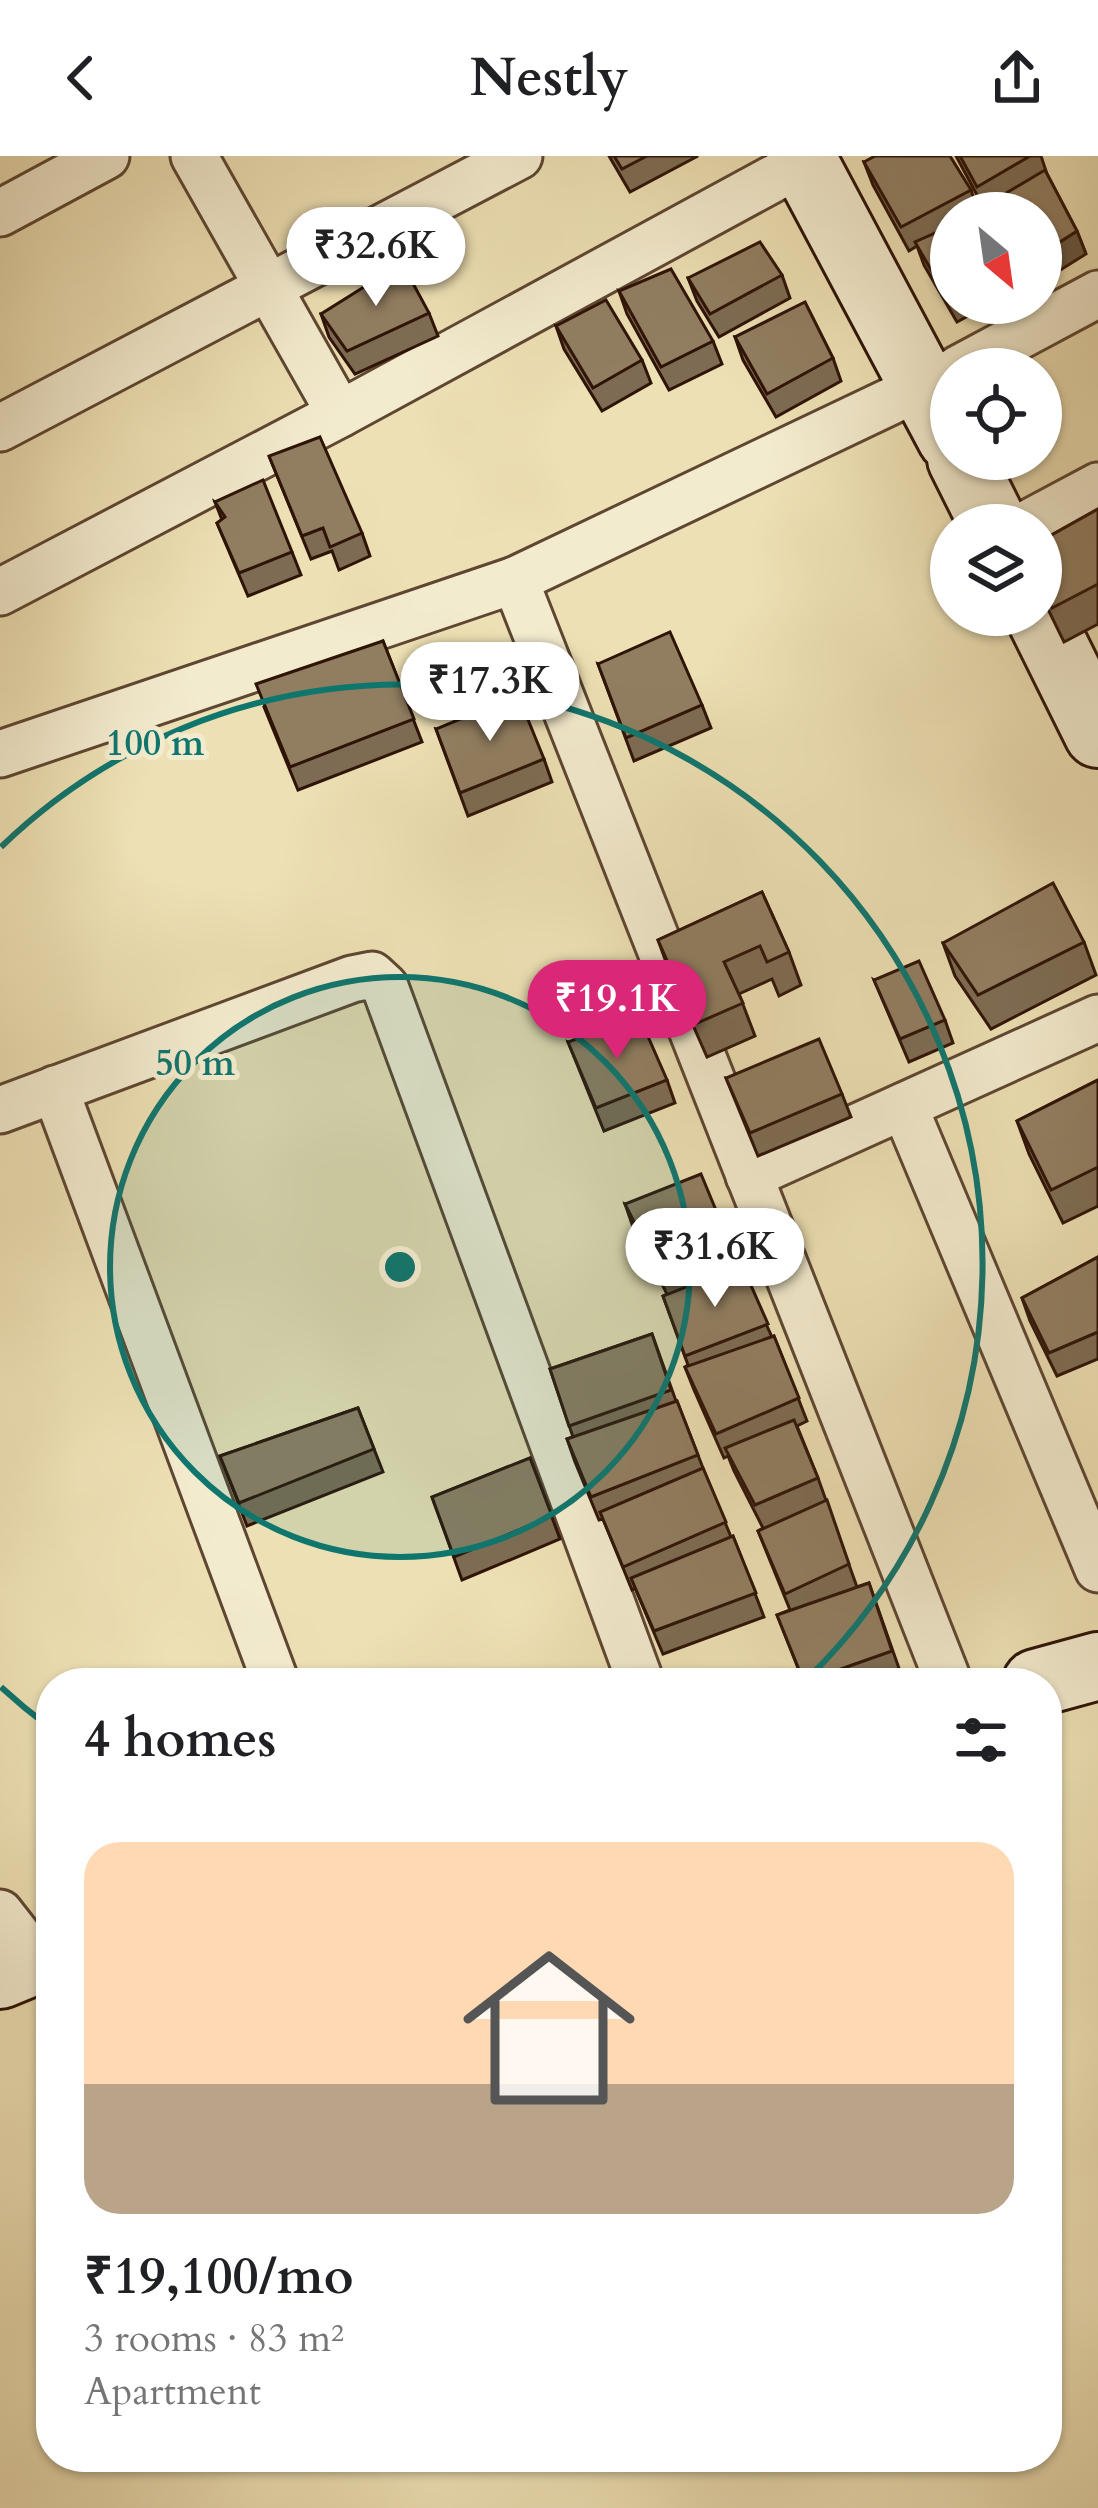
<!DOCTYPE html>
<meta charset="utf-8">
<style>
body{margin:0;font-family:Cardo,serif;background:#f6f6f6;color:#202124;height:100vh;display:flex;flex-direction:column;font-size:45px;white-space:nowrap}
*{box-sizing:border-box;margin:0}
p{font-size:39px;color:#757577}
.icon{flex:none;width:66px;height:66px;fill:none;stroke:currentColor;stroke-width:2;stroke-linecap:round;stroke-linejoin:round}
.map{position:relative;flex:1;overflow:hidden}
.panel{position:absolute;left:36px;top:1512px;width:1026px;height:804px;display:flex;flex-direction:column;background:#fff;border-radius:48px;box-shadow:0 3px 9px #0004}
.panel>*{flex:none}
.needle{width:78px;rotate:151deg}
.buttons{position:absolute;left:930px;top:36px;display:grid;gap:24px}
.buttons a{display:grid;place-items:center;width:132px;height:132px;border-radius:50%;background:#fff;box-shadow:0 3px 9px #0004;font-size:60px}
.price{position:absolute;translate:-50% -102px;padding:0 27px;border-radius:42px;background:#fff;color:#222;font-size:39px;line-height:78px;filter:drop-shadow(0 3px 6px #0008)}
.price::after{content:'';position:absolute;left:50%;top:72px;width:36px;height:27px;margin-left:-18px;background:inherit;clip-path:polygon(0 0,100% 0,50% 100%)}
.price.active{background:#db2777;color:#fff}
ul{padding:0;list-style:none}
li{display:grid;align-content:center;gap:24px;height:636px;padding:0 48px}
li span{display:grid;place-items:center;height:372px;border-radius:36px;color:#555}
li>.icon{margin-inline-start:auto}
span .icon{width:216px;height:216px;fill:#fffc;stroke-width:1}
li b{font-size:51px}
h2{display:flex;justify-content:space-between;align-items:center;height:144px;padding:0 48px;font-size:51px}
header{display:flex;justify-content:space-between;align-items:center;height:156px;padding:0 48px;background:#fff;font-size:54px;font-weight:700}
.map>svg:first-child{display:block}
.lines{fill:none;stroke-linecap:round;stroke-linejoin:round}
.street-casing{stroke:#5e4632;stroke-width:51}
.secondary-casing{stroke:#2e1307;stroke-width:72}
.street{stroke:#f3ebce;stroke-width:45}
.secondary{stroke:#f3ebce;stroke-width:66}
.wall{fill:#7d6c53;stroke:#2e1307;stroke-width:3}
.shaded-wall{fill:#665844;stroke:#2e1307;stroke-width:3}
.building{fill:#917e61;stroke:#2e1307;stroke-width:3}
.ring{fill:none;stroke:#0f766e;stroke-width:6}
.centre{fill:#0f766e;stroke:#f3ebce;stroke-width:6}
.ring-label{font-size:36px;text-anchor:middle;font-weight:bold;fill:#0f766e;stroke:#f3ebce;stroke-width:10;stroke-linejoin:round;paint-order:stroke}
</style>
<header><svg class="icon" aria-label="back" viewBox="0 0 24 24"><path d="M15 5l-7 7 7 7"/></svg>Nestly<svg class="icon" aria-label="share" viewBox="0 0 24 24"><path d="M12 15V3M7 8l5-5 5 5M5 13v7h14v-7"/></svg></header>
<div class="map">
<svg width="1098" height="2352" viewBox="0 0 1098 2352">
<rect width="100%" height="100%" fill="#ede0b4"/>
<filter id="stains"><feTurbulence type="fractalNoise" baseFrequency=".00167" numOctaves="4"/><feColorMatrix values="0 0 0 0 .2 0 0 0 0 .09 0 0 0 0 .02 0 0 0 .5 -.17"/></filter>
<radialGradient id="worn" r=".72"><stop offset=".6" stop-color="#630" stop-opacity="0"/><stop offset="1" stop-color="#630" stop-opacity=".3"/></radialGradient>
<g class="lines">
<!-- street casing -->
<g class="street-casing">
<g id="street">
<polyline points="194,0 340,258"/>
<polyline points="0,57 106,0"/>
<polyline points="958,213 1098,138"/>
<polyline points="0,272 519,0"/>
<polyline points="1025,369 1098,330"/>
<polyline points="515,424 949,1527"/>
<polyline points="0,436 340,258 815,0"/>
<polyline points="0,598 515,424 948,218"/>
<polyline points="55,933 276,1527"/>
<polyline points="904,950 1098,1413"/>
<polyline points="0,954 352,823 372,819 385,831 641,1527"/>
<polyline points="749,1020 1098,862"/>
<polyline points="0,1757 36,1803"/>
</g>
</g>
<!-- secondary casing -->
<g class="secondary-casing">
<g id="secondary">
<polyline points="801,0 951,282"/>
<polyline points="961,303 994,369"/>
<polyline points="1039,459 1098,578"/>
<polyline points="1036,1527 1098,1510"/>
<polyline points="0,1819 51,1798"/>
</g>
</g>
<!-- street -->
<use href="#street" class="street"/>
<!-- secondary -->
<use href="#secondary" class="secondary"/>
</g>
<!-- wall -->
<g class="wall">
<polygon points="609,0 698,0 630,36"/>
<polygon points="956,0 1041,0 1047,18 1077,75 1086,98 1041,57 1001,57 998,47 985,54"/>
<polygon points="864,6 971,34 979,57 951,57 951,147 992,147 957,166 924,109 917,90 909,95 873,29"/>
<polygon points="782,119 790,142 719,181 697,145 688,122"/>
<polygon points="619,135 713,185 722,208 669,234 627,158"/>
<polygon points="429,157 438,180 355,218 329,181 321,158"/>
<polygon points="556,170 642,204 651,227 602,255 564,193"/>
<polygon points="735,181 833,202 841,225 776,261 743,204"/>
<polygon points="269,300 362,377 370,400 339,414 332,395 311,403"/>
<polygon points="215,346 292,396 301,419 248,440 217,367 222,364"/>
<polygon points="1098,353 1098,468 1064,486 1041,439 1041,385"/>
<polygon points="383,485 422,586 298,634 264,551"/>
<polygon points="598,508 702,549 711,572 634,605"/>
<polygon points="436,573 544,603 552,626 468,660"/>
<polygon points="762,736 789,796 801,829 779,840 772,823 739,838 755,880 707,901 670,817 658,784"/>
<polygon points="1084,786 1096,819 991,873 955,820 943,787"/>
<polygon points="874,824 945,864 953,887 909,906"/>
<polygon points="568,886 667,924 675,947 604,975"/>
<polygon points="726,922 842,938 851,961 758,1000"/>
<polygon points="1098,924 1098,1050 1063,1067 1029,998 1017,965"/>
<polygon points="625,1048 732,1093 772,1181 774,1180 807,1265 797,1270 818,1322 857,1431 869,1427 901,1518 876,1527 804,1527 777,1459 790,1454 758,1375 763,1372 734,1315 728,1300 724,1302 694,1234 685,1211 688,1209 663,1140 667,1138 633,1071"/>
<polygon points="1098,1101 1098,1203 1057,1220 1030,1165 1022,1142"/>
<polygon points="652,1178 676,1245 677,1245 703,1312 731,1381 733,1380 764,1461 663,1498 635,1432 632,1434 603,1363 599,1364 575,1306 567,1283 573,1281 550,1213"/>
<polygon points="358,1252 383,1316 247,1370 220,1300"/>
<polygon points="530,1302 560,1383 462,1424 432,1341"/>
</g>
<!-- shaded-wall -->
<polygon class="shaded-wall" points="1077,75 1086,98 1041,126 1041,98"/>
<!-- building -->
<g class="building">
<polygon points="614,0 647,0 622,13"/>
<polygon points="875,0 950,0 971,34 901,71 864,6"/>
<polygon points="960,0 1030,0 977,31"/>
<polygon points="1045,14 1077,75 1041,98 1041,57 1003,57 996,43"/>
<polygon points="951,70 951,141 948,143 915,86"/>
<polygon points="760,86 782,119 710,158 688,122"/>
<polygon points="402,107 429,157 347,195 321,158"/>
<polygon points="671,113 713,185 661,211 619,135"/>
<polygon points="606,144 642,204 593,232 556,170"/>
<polygon points="805,146 833,202 767,238 735,181"/>
<polygon points="320,281 362,377 330,391 323,372 302,380 269,300"/>
<polygon points="263,324 292,396 239,417 217,367 225,361 215,346"/>
<polygon points="1098,353 1098,428 1052,452 1041,430 1041,385"/>
<polygon points="670,476 702,549 626,582 598,508"/>
<polygon points="383,485 414,563 290,611 256,528"/>
<polygon points="518,539 544,603 460,637 436,573"/>
<polygon points="1053,727 1084,786 978,839 943,787"/>
<polygon points="762,736 789,796 767,806 760,790 724,806 743,847 695,868 658,784"/>
<polygon points="919,805 945,864 900,883 874,824"/>
<polygon points="639,860 667,924 596,952 568,886"/>
<polygon points="819,883 842,938 750,977 726,922"/>
<polygon points="1098,924 1098,1011 1051,1034 1017,965"/>
<polygon points="701,1018 732,1093 662,1121 625,1048"/>
<polygon points="1098,1101 1098,1176 1049,1197 1022,1142"/>
<polygon points="742,1109 768,1168 685,1200 663,1140"/>
<polygon points="652,1178 671,1234 569,1270 550,1213"/>
<polygon points="774,1180 799,1242 716,1278 685,1211"/>
<polygon points="677,1245 698,1299 591,1341 567,1283"/>
<polygon points="358,1252 374,1293 239,1347 220,1300"/>
<polygon points="794,1264 818,1322 755,1349 725,1292"/>
<polygon points="530,1302 552,1360 454,1401 432,1341"/>
<polygon points="703,1312 726,1366 623,1411 600,1356"/>
<polygon points="827,1344 849,1408 785,1438 758,1375"/>
<polygon points="733,1380 756,1437 654,1475 631,1422"/>
<polygon points="869,1427 892,1495 804,1526 777,1459"/>
</g>
<!-- distance rings -->
<circle cx="400" cy="1111" r="290" fill="#0f766e" fill-opacity=".12"/>
<g class="ring">
<circle cx="400" cy="1111" r="290"/>
<path d="M48 1570A579 579 0 0 1 1 1531M1 691A579 579 0 0 1 806 1524"/>
</g>
<circle cx="400" cy="1111" r="18" class="centre"/>
<g class="ring-label">
<text x="155" y="599">100 m</text>
<text x="195" y="919">50 m</text>
</g>
<rect width="100%" height="100%" filter="url(#stains)"/>
<rect width="100%" height="100%" fill="url(#worn)"/>
</svg>
<div class="buttons">
<a><svg class="needle" viewBox="-14 -14 28 28"><path d="M0-13l5 13h-10z" fill="#e53935"/><path d="M0 13l5-13h-10z" fill="#757577"/></svg></a>
<a><svg class="icon" aria-label="locate" viewBox="0 0 24 24"><circle cx="12" cy="12" r="6"/><path d="M12 2v4M12 18v4M2 12h4M18 12h4"/></svg></a>
<a><svg class="icon" aria-label="layers" viewBox="0 0 24 24"><path d="M12 4l9 5-9 5-9-5zM3 14l9 5 9-5"/></svg></a>
</div>
<b class="price" style="left:376px;top:153px">₹32.6K</b>
<b class="price" style="left:490px;top:588px">₹17.3K</b>
<b class="price active" style="left:617px;top:906px">₹19.1K</b>
<b class="price" style="left:715px;top:1154px">₹31.6K</b>
<section class="panel">
<h2>4 homes<svg class="icon" aria-label="filters" viewBox="0 0 24 24"><path d="M4 7h16M4 17h16"/><circle cx="9" cy="7" r="2"/><circle cx="15" cy="17" r="2"/></svg></h2>
<ul>
<li><span style="background:linear-gradient(#ffd9b3 65%,#b9a48a 0)"><svg class="icon" aria-label="home" viewBox="0 0 24 24"><path d="M3 11l9-7 9 7M6 9v11h12V9"/></svg></span><div><b>₹19,100/mo</b><p>3 rooms · 83 m²</p><p>Apartment</p></div></li>
</ul>
</section>
</div>
